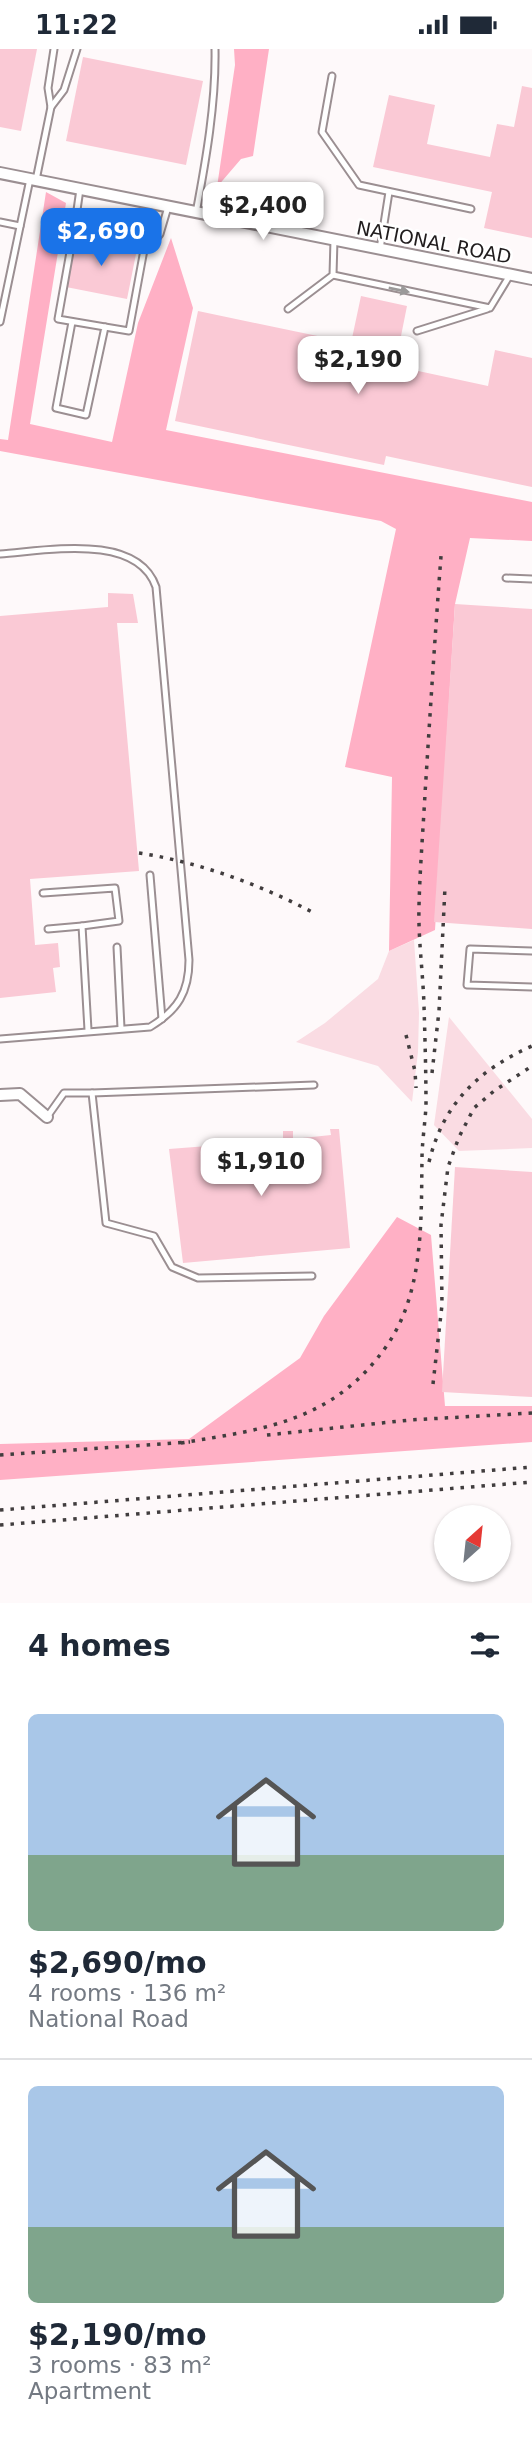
<!DOCTYPE html>
<meta charset="utf-8">
<style>
body{margin:0;font-family:"DejaVu Sans",sans-serif;background:#f2f2f3;color:#1f2937;height:100vh;display:flex;flex-direction:column;font-size:26px;white-space:nowrap}
*{box-sizing:border-box;margin:0}
p{font-size:23px;color:#747a83}
.icon{flex:none;width:38px;height:38px;fill:none;stroke:currentColor;stroke-width:2;stroke-linecap:round;stroke-linejoin:round}
.map{position:relative;height:1554px;overflow:hidden}
.details{display:flex;flex-direction:column;background:#fff;flex:1}
.details>*{flex:none}
.needle{width:46px;rotate:27deg}
.fabs{position:absolute;left:434px;top:1456px;display:grid;gap:14px}
.fabs a{display:grid;place-items:center;width:77px;height:77px;border-radius:50%;background:#fff;box-shadow:0 2px 5px #0004;font-size:35px}
.price{position:absolute;translate:-50% -60px;padding:0 16px;border-radius:14px;background:#fff;color:#222;font-size:23px;line-height:46px;filter:drop-shadow(0 2px 4px #0008)}
.price::after{content:'';position:absolute;left:50%;top:42px;width:21px;height:16px;margin-left:-10px;background:inherit;clip-path:polygon(0 0,100% 0,50% 100%)}
.price.on{background:#1a73e8;color:#fff}
ul{padding:0;list-style:none}
li{display:grid;align-content:center;gap:14px;height:371px;padding:0 28px}
li+li{border-top:2px solid #e0e1e3}
li span{display:grid;place-items:center;height:217px;border-radius:10px;color:#555}
li>.icon{margin-inline-start:auto}
span .icon{width:126px;height:126px;fill:#fffc;stroke-width:1}
li b{font-size:30px}
h2{display:flex;justify-content:space-between;align-items:center;height:84px;padding:0 28px;font-size:30px}
.status{display:flex;justify-content:space-between;align-items:center;height:49px;padding:0 35px;background:#fff;direction:ltr}
.status svg{height:19px;fill:currentColor}
.map>svg:first-child{display:block}
.green{fill:#fadce3}
.forest{fill:#ffb0c5}
.building{fill:#fac9d5}
.lines{fill:none;stroke-linecap:round;stroke-linejoin:round}
.service-casing{stroke:#9b8f92;stroke-width:9}
.minor-casing{stroke:#9b8f92;stroke-width:14}
.service{stroke:#fff;stroke-width:5}
.minor{stroke:#fff;stroke-width:10}
.rail{stroke:#413d3e;stroke-width:3.5;stroke-dasharray:3.5 7;stroke-linecap:butt}
.oneway{fill:#9b9999}
.labels{text-anchor:middle;stroke-width:5;stroke-linejoin:round;paint-order:stroke}
.street-label{font-size:19px;fill:#201c1d;stroke:#fff}
</style>
<div class="status"><b>11:22</b><svg viewBox="0 0 49 12"><path d="M0 12V9h3v3zM5 12V6h3v6zM10 12V3h3v9zM15 12V0h3v12zM26 1h20v11H26zM47 4h2v5h-2z"/></svg></div>
<div class="map">
<svg width="532" height="1554" viewBox="0 0 532 1554">
<rect width="100%" height="100%" fill="#fef9fa"/>
<!-- green -->
<g class="green">
<polygon points="414,891 419,964 418,1003 412,1053 378,1017 296,993 325,974 378,930 389,902"/>
<polygon points="449,968 532,1070 532,1099 459,1102 434,1076"/>
</g>
<!-- forest -->
<g class="forest">
<polygon points="234,0 269,0 253,107 241,110 217,138 235,16"/>
<polygon points="46,143 66,154 30,375 112,393 138,274 171,189 193,259 166,381 532,453 532,492 470,489 455,555 435,881 389,902 392,728 345,718 396,480 381,472 0,402 0,390 8,391"/>
<polygon points="397,1168 431,1186 445,1357 532,1357 532,1393 0,1431 0,1395 189,1390 300,1309 324,1267"/>
</g>
<!-- building -->
<g class="building">
<polygon points="0,0 37,0 21,82 0,78"/>
<polygon points="83,8 203,32 186,116 66,92"/>
<polygon points="522,37 532,39 532,189 484,179 492,143 373,118 389,46 435,56 427,95 490,108 497,75 514,78"/>
<polygon points="76,188 137,200 127,250 66,238"/>
<polygon points="361,247 407,257 395,317 488,337 495,301 532,309 532,438 386,407 384,416 175,372 198,262 351,294"/>
<polygon points="108,544 133,545 138,574 117,574 139,822 30,830 35,896 58,894 60,918 53,919 56,943 0,949 0,567 108,558"/>
<polygon points="455,555 532,560 532,880 434,873"/>
<polygon points="330,1080 339,1080 350,1199 183,1214 169,1100 283,1091 283,1082 293,1082 293,1090 331,1086"/>
<polygon points="455,1118 532,1123 532,1348 442,1343"/>
</g>
<g class="lines">
<!-- service casing -->
<g class="service-casing">
<g id="service">
<polyline points="332,27 322,83 359,136 471,160"/>
<polyline points="51,58 64,41 77,0"/>
<polyline points="36,131 51,58 48,39 54,0"/>
<polyline points="80,140 75,175 146,190 155,191 160,185 168,158"/>
<path d="M196,164C206,111 216,54 215,0"/>
<polyline points="0,173 20,177"/>
<polyline points="380,200 389,143"/>
<polyline points="333,226 490,259 510,226"/>
<polyline points="288,260 333,226 334,191"/>
<polyline points="0,273 30,130"/>
<polyline points="72,273 56,359 86,366 105,278 58,270 75,175"/>
<polyline points="105,278 129,282 146,190"/>
<polyline points="417,282 487,260"/>
<path d="M0,505C45,502 137,483 156,538L189,911C189,943 178,961 150,978L0,990"/>
<polyline points="506,529 532,530"/>
<polyline points="150,826 162,970"/>
<polyline points="43,844 115,839 119,872 82,877 88,981"/>
<polyline points="48,880 82,877"/>
<polyline points="117,898 121,979"/>
<polyline points="532,902 470,900 467,936 532,938"/>
<polyline points="92,1044 314,1036"/>
<polyline points="47,1068 64,1044 92,1044 106,1174 154,1187 172,1218 198,1229 312,1227"/>
</g>
</g>
<!-- minor casing -->
<g class="minor-casing">
<g id="minor">
<polyline points="0,124 532,230"/>
<polyline points="0,1046 20,1045 47,1068"/>
</g>
</g>
<!-- service -->
<use href="#service" class="service"/>
<!-- minor -->
<use href="#minor" class="minor"/>
<!-- rail -->
<g class="rail">
<path d="M139,804C198,813 259,835 312,863"/>
<polyline points="406,986 415,1022 416,1039"/>
<polyline points="432,1024 439,962 445,838"/>
<path d="M429,1113C443,1055 478,1021 532,997"/>
<polyline points="433,1335 442,1256 441,1176 448,1118 459,1088 474,1059 494,1042 532,1017"/>
<polyline points="267,1386 410,1371 532,1364"/>
<path d="M181,1394C266,1380 335,1372 388,1295C424,1241 421,1172 422,1110C422,1093 425,1075 426,1057C426,1024 425,990 424,957C423,923 418,890 419,856C420,819 423,782 425,745C430,666 435,586 441,507"/>
<polyline points="0,1406 190,1393"/>
<polyline points="0,1461 532,1418"/>
<polyline points="0,1476 532,1433"/>
</g>
</g>
<!-- one-way arrows -->
<defs><path id="oneway-solid" d="M-6-.8H1V-3.2L6.5 0L1 3.2V.8H-6Z" transform="scale(1.75)"/></defs>
<use class="oneway" href="#oneway-solid" transform="translate(399 241) rotate(11)"/>
<g class="labels">
<!-- street labels -->
<g class="street-label">
<text transform="translate(434 193) rotate(11)" y="7">NATIONAL ROAD</text>
</g>
</g>
</svg>
<div class="fabs">
<a><svg class="needle" viewBox="-14 -14 28 28"><path d="M0-13l5 13h-10z" fill="#e53935"/><path d="M0 13l5-13h-10z" fill="#747a83"/></svg></a>
</div>
<b class="price" style="left:263px;top:193px">$2,400</b>
<b class="price on" style="left:101px;top:219px">$2,690</b>
<b class="price" style="left:358px;top:347px">$2,190</b>
<b class="price" style="left:261px;top:1149px">$1,910</b>
</div>
<section class="details">
<h2>4 homes<svg class="icon" aria-label="filters" viewBox="0 0 24 24"><path d="M4 7h16M4 17h16"/><circle cx="9" cy="7" r="2"/><circle cx="15" cy="17" r="2"/></svg></h2>
<ul>
<li><span style="background:linear-gradient(#a9c7e8 65%,#7fa58c 0)"><svg class="icon" aria-label="home" viewBox="0 0 24 24"><path d="M3 11l9-7 9 7M6 9v11h12V9"/></svg></span><div><b>$2,690/mo</b><p>4 rooms · 136 m²</p><p>National Road</p></div></li>
<li><span style="background:linear-gradient(#a9c7e8 65%,#7fa58c 0)"><svg class="icon" aria-label="home" viewBox="0 0 24 24"><path d="M3 11l9-7 9 7M6 9v11h12V9"/></svg></span><div><b>$2,190/mo</b><p>3 rooms · 83 m²</p><p>Apartment</p></div></li>
</ul>
</section>
